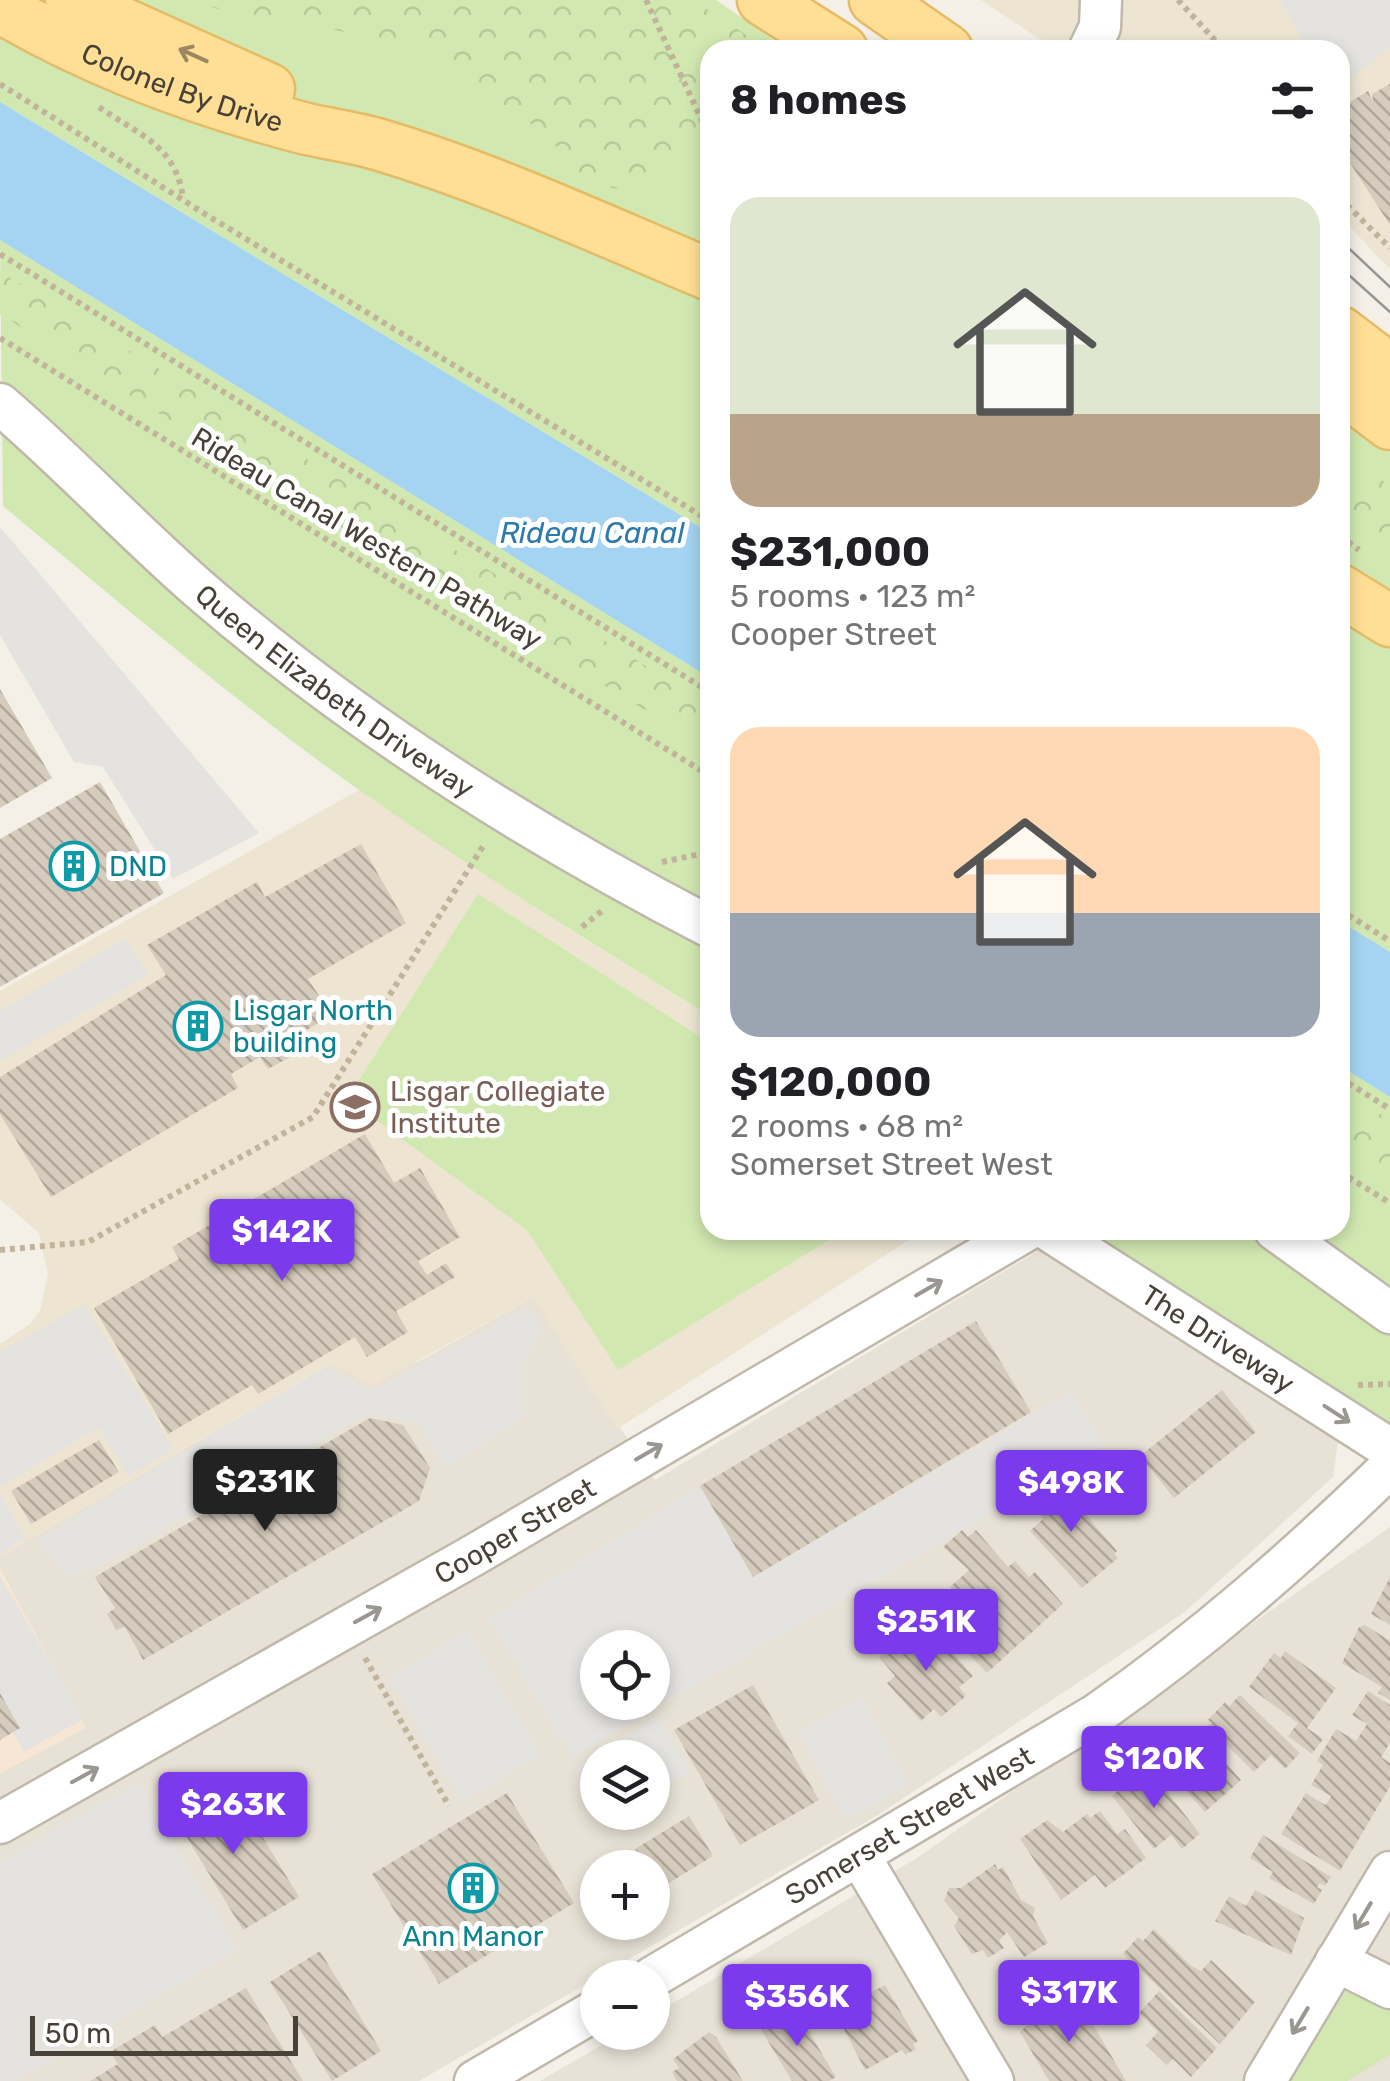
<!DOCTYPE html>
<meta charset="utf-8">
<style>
body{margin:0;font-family:Rubik,sans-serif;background:#f2f2f2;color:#202124;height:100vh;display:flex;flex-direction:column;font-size:38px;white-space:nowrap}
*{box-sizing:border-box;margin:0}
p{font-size:32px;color:#757577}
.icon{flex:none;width:55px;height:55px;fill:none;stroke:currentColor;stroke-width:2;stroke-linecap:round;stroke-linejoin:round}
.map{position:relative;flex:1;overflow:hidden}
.drawer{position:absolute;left:700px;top:40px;width:650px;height:1200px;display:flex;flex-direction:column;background:#fff;border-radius:30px;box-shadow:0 5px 15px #0003}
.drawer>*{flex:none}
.fabs{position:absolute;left:580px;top:1630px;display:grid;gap:20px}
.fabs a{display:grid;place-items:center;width:90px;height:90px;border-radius:50%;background:#fff;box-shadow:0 5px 15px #0003;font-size:50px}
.scale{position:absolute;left:30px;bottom:25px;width:268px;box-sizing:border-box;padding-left:10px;border:5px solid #484137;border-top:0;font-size:28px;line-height:35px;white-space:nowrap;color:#484137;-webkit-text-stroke:8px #fff;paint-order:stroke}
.price{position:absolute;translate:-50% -85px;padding:0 22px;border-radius:10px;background:#7c3aed;color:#fff;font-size:32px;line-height:65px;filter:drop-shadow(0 2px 5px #0008)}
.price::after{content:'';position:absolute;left:50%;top:60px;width:30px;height:22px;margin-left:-15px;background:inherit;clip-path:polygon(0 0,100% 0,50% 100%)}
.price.selected{background:#222;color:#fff}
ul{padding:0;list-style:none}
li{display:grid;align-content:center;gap:20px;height:530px;padding:0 30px}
li span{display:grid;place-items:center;height:310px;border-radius:30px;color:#555}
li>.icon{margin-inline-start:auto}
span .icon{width:180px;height:180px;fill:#fffc;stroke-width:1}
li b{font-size:42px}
h2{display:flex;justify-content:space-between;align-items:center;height:120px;padding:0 30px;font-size:42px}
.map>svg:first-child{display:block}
.residential{fill:#e8e2d6;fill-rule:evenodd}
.commercial{fill:#f6e6d3}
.education{fill:#ede5d2}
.green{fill:#d1e9b1}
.forest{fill:url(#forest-crowns)}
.parking{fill:#e5e3e0;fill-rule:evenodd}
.water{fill:#a4d4f1}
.building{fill:url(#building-back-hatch)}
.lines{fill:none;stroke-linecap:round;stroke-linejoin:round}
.minor-casing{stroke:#c0b8aa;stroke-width:45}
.major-casing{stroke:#e5bb65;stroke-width:55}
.path{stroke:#c2b39b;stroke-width:6;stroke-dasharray:5 5;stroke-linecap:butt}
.minor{stroke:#fff;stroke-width:40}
.major{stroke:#ffde96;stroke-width:50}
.tram{stroke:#979797;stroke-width:2.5}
.oneway{stroke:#9a8862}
.oneway2{stroke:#9a9691}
.labels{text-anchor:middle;stroke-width:10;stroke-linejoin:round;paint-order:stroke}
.street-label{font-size:28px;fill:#484137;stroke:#fff}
.culture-label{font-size:28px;fill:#0d838f;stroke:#fff;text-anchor:start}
.education-label{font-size:28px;fill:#785e54;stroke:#fff;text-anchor:start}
.water-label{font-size:30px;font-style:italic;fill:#2d7aae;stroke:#fff}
</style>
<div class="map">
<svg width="1390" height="2081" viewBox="0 0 1390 2081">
<defs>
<pattern id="forest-crowns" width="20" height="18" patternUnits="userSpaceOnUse" patternTransform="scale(2.5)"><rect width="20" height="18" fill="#d1e9b1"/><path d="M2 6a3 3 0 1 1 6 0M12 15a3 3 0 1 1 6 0" fill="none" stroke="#b5c999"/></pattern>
<pattern id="building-back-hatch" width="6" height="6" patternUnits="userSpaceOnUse" patternTransform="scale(2.5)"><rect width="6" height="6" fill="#d6ccbd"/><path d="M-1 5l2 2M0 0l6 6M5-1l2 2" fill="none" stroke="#b0a79a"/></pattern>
</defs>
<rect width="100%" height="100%" fill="#f4f0e8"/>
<!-- residential -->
<g class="residential">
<path d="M1046,1246L1338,1441L1333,1477L1185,1612L881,1813L419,2081H0V1773L85,1728L0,1568V1556L332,1363L418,1362L533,1297L655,1480ZM598,1648H652V1702H598ZM598,1758H652V1812H598ZM598,1868H652V1922H598Z"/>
<polygon points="1390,1527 1390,2081 540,2081 622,2033 652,2032 653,2015 917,1858"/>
</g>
<!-- commercial -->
<polygon class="commercial" points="0,1568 85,1728 0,1773"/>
<!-- education -->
<g class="education">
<polygon points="981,0 1390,0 1390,269 1340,217 1340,50 1056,50"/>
<polygon points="359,790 580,936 710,1016 710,1230 924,1230 617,1429 533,1297 372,1386 331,1363 0,1556 0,1344 30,1324 40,1311 48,1274 39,1233 0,1199 0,991"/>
</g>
<!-- green -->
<g class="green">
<polygon points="0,0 716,0 788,50 710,50 710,533 0,102"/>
<path d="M0,240L710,678V1016C592,943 473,870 359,790C235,702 120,603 3,506Z"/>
<polygon points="1340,419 1390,453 1390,952 1340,921"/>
<polygon points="478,894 710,1043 710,1230 845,1230 618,1370 527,1230 347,1099"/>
<polygon points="1340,1066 1390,1097 1390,1470 1338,1441 1046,1246 1029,1230 1340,1230"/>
<polygon points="1350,1985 1390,2009 1390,2055 1347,2081 1287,2081"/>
</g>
<!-- forest -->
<g class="forest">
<polygon points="198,0 694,0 768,50 710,50 710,145 691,147 648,190 612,188 580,176 546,134 420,49 318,26 246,22"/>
<polygon points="0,272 710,705 710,749 347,531 0,314"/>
<polygon points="1340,457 1390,485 1390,558 1340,525"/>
<polygon points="1340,1089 1390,1120 1390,1180 1340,1145"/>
</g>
<!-- parking -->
<g class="parking">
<polygon points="1281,0 1390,0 1390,48 1340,86 1340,50 1307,50"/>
<polygon points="0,528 1,528 259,833 173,879 103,767 74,762 0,635"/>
<polygon points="126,938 148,975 0,1061 0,1011"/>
<polygon points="84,1304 173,1449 128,1476 99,1427 0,1487 0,1352"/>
<polygon points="528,1307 542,1330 525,1357 526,1416 446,1467 419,1422 367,1414 95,1568 65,1576 39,1539 326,1367 371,1391"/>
<path d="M1072,1392L1104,1447L572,1757L489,1618L700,1486L754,1576ZM598,1648H652V1702H598Z"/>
<polygon points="0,1494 25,1537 0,1553"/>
<polygon points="0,1576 83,1719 24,1752 0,1710"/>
<polygon points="467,1631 540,1755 462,1801 390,1677"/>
<polygon points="862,1698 909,1785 846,1819 799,1732"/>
<polygon points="658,1717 690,1771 653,1793 652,1758 598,1758 597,1803 575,1766"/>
<polygon points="138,1782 237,1950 14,2081 0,2081 0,1862"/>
</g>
<!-- water -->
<g class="water">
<polygon points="0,102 710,533 710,678 0,240"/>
<polygon points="1340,921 1390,952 1390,1097 1340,1066"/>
</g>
<!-- building -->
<g class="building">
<polygon points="1390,84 1390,225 1341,149 1345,146 1340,145 1340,108 1368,91 1373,102 1372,94"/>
<polygon points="0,689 52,778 0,808"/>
<polygon points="100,782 164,893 0,987 0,839"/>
<polygon points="361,844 406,923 308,979 332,1015 295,1037 303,1050 268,1069 260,1057 231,1074 238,1088 51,1197 0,1114 0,1077 166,975 147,945 257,882 265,897"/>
<polygon points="365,1134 394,1183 420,1168 460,1237 418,1261 427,1275 446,1263 455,1277 396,1311 408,1332 367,1357 355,1337 258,1394 252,1385 168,1434 94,1308 179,1259 172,1247"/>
<polygon points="976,1321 1031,1412 753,1577 700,1486"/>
<polygon points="1222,1390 1256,1432 1174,1498 1140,1456"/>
<polygon points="370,1418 403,1425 430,1468 419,1501 143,1660 125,1627 116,1630 107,1614 115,1608 95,1577"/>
<polygon points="99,1440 119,1472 31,1524 11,1491"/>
<polygon points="1054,1480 1065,1499 1070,1496 1117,1551 1114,1554 1118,1558 1082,1588 1030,1531 1043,1519 1028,1495"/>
<polygon points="962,1530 968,1537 976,1530 1008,1567 1015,1561 1029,1577 1035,1572 1063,1604 987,1673 943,1627 946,1624 938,1615 959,1597 950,1587 969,1570 943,1547"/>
<polygon points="1390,1577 1390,1625 1371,1614"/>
<polygon points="916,1625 932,1643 939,1637 973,1676 959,1687 966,1696 941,1717 934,1709 921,1721 887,1683 895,1676 879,1657"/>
<polygon points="1365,1625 1390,1641 1390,1700 1378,1693 1382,1687 1342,1663 1359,1627"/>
<polygon points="1285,1651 1336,1688 1307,1728 1323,1739 1312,1754 1288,1736 1298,1723 1249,1687 1274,1653 1281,1658"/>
<polygon points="753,1685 819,1800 740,1845 674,1730"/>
<polygon points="1368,1691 1390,1705 1390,1743 1381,1757 1390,1763 1390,1786 1340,1871 1281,1834 1306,1793 1325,1805 1328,1802 1331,1796 1311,1785 1323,1765 1317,1761 1336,1729 1356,1741 1367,1724 1352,1715"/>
<polygon points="0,1693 20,1728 0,1740"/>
<polygon points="1240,1695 1300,1753 1285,1769 1271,1755 1254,1772 1208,1726 1212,1723 1208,1720 1225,1702 1229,1706"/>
<polygon points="1197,1730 1241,1780 1205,1812 1161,1763 1162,1755"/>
<polygon points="1146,1765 1200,1834 1182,1849 1171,1835 1154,1849 1112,1796"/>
<polygon points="204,1780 236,1833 254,1823 299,1897 243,1930 166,1803"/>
<polygon points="507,1793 574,1903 439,1984 372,1874"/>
<polygon points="1100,1811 1117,1834 1125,1829 1146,1858 1105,1888 1095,1875 1061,1900 1020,1839 1047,1820 1063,1832 1087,1814 1090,1818"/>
<polygon points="689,1816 713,1856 659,1889 652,1868 646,1868 635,1849"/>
<polygon points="1263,1835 1331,1877 1325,1886 1320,1883 1317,1887 1322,1890 1314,1904 1269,1878 1273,1872 1250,1858"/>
<polygon points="995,1864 998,1870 1003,1867 1021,1900 1035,1908 1033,1916 1048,1943 1024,1957 1007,1932 999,1941 1004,1948 988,1958 983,1950 972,1954 954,1926 959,1918 944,1901 949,1888 961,1888"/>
<polygon points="1255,1890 1304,1918 1291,1955 1215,1921 1229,1896 1246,1906"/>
<polygon points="1154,1929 1191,1966 1201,1971 1211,1960 1255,2002 1220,2044 1123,1954 1138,1937 1143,1941"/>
<polygon points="320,1951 381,2051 332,2081 270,1982"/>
<polygon points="851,1965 868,1994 885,1985 918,2041 913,2044 916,2049 905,2055 902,2050 865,2070 836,2014 826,2019 809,1989"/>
<polygon points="246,1988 303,2081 90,2081 118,2064 110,2052 155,2025 162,2037"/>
<polygon points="1064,1988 1079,2005 1070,2013 1079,2022 1091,2021 1126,2081 1049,2081 1020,2032"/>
<polygon points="1159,1991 1217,2048 1191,2077 1173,2059 1167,2065 1146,2045 1158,2032 1139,2013"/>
<polygon points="794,2007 836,2077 829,2081 792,2081 760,2028"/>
<polygon points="709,2032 716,2037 743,2081 677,2081 672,2072 679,2068 673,2059"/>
</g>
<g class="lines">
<!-- minor casing -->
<g class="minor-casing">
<g id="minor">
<polyline points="1089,50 1100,27 1101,0"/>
<path id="s1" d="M0,404C69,463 131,530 200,590C355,724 528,833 710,927"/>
<path id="s2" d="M1048,1230L1390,1449"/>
<polyline points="1275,1230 1390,1313"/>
<path id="s3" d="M0,1823L474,1555L1027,1230"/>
<polyline points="859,1855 993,2081"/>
<polyline points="1336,1961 1390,1988"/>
<path id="s4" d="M651,1978L1097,1714C1203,1640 1297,1557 1390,1467"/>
<polyline points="475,2081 598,2009"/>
<polyline points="1265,2081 1390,1872"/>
</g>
</g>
<!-- major casing -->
<g class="major-casing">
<g id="major">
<polyline points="71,0 269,89"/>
<polyline points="763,0 842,50"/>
<polyline points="875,0 947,50"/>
<path id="s5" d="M0,7C93,62 199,101 303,128C328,134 353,137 377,144C491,178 600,229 710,275"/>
<polyline points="1340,332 1390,370"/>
<polyline points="1340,386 1390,424"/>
<polyline points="1340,590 1390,621"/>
</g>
</g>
<!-- path -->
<g class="path">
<polyline points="646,0 710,138"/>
<polyline points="1178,0 1224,50"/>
<polyline points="0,84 205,214 710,521"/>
<path d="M99,107C139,135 177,146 183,199"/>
<polyline points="1340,198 1390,248"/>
<polyline points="0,254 710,692"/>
<polyline points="0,338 710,776"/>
<polyline points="1340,536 1359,550"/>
<polyline points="662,862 710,852"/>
<polyline points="1340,910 1390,941"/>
<polyline points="582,927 603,910"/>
<polyline points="1340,1078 1390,1109"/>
<polyline points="1340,1172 1390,1203"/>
<polyline points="0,1250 88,1242 313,1117 485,843"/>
<polyline points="1358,1385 1390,1384"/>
<polyline points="365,1658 449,1806"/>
</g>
<!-- minor -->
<use href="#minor" class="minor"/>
<!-- major -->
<use href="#major" class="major"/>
<!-- tram -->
<g class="tram">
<polyline points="1340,240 1390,287"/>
<polyline points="1340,267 1390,312"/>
</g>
</g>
<!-- one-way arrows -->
<defs><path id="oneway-shaft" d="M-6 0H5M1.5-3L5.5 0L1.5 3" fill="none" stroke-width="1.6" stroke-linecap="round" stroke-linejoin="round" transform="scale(2.5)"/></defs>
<use class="oneway" href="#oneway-shaft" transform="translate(193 55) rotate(-156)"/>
<g class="oneway2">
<use href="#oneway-shaft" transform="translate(929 1288) rotate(-30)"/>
<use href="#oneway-shaft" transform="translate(1337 1414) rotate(33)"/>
<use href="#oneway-shaft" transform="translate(649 1452) rotate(-30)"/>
<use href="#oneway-shaft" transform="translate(368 1615) rotate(-29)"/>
<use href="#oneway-shaft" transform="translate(85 1775) rotate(-29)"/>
<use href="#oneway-shaft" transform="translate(1363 1916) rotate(121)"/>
<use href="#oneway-shaft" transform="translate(1300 2021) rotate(121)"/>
</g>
<!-- icons -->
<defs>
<g id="building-ring" transform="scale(2.5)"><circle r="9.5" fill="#fff" stroke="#0f9aa8" stroke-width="1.5"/><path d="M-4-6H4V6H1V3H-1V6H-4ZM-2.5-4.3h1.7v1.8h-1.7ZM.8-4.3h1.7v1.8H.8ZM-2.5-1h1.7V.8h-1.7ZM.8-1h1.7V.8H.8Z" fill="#0f9aa8"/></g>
<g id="school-ring" transform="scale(2.5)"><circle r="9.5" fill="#fff" stroke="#8d6e63" stroke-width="1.5"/><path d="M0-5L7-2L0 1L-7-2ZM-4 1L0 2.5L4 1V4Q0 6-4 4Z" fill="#8d6e63"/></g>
</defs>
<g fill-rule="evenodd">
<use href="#building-ring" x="74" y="866"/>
<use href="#building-ring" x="198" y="1026"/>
<use href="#school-ring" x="355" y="1107"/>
<use href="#building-ring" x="473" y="1888"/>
</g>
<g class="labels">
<!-- street labels -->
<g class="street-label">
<text dy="10" stroke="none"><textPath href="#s5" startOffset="200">Colonel By Drive</textPath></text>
<text transform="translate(367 538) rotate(31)" y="10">Rideau Canal Western Pathway</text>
<text dy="10" stroke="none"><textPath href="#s1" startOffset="442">Queen Elizabeth Driveway</textPath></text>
<text dy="10" stroke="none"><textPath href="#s2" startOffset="202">The Driveway</textPath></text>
<text dy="10" stroke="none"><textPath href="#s3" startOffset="592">Cooper Street</textPath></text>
<text dy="10" stroke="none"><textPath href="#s4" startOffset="300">Somerset Street West</textPath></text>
</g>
<!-- culture labels -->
<g class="culture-label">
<text x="109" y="876">DND</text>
<text x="233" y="1020">Lisgar North<tspan x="233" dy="32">building</tspan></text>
<text x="473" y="1946" text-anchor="middle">Ann Manor</text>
</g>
<!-- education labels -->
<g class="education-label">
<text x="390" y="1101">Lisgar Collegiate<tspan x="390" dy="32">Institute</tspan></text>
</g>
<!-- water labels -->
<g class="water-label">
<text x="592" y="543">Rideau Canal</text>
</g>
</g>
</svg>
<div class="fabs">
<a><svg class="icon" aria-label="locate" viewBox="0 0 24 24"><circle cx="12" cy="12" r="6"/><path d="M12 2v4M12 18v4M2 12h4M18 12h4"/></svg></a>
<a><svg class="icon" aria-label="layers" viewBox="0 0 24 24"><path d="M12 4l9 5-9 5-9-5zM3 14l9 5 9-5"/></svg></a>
<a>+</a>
<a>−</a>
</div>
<div class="scale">50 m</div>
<b class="price" style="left:282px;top:1284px">$142K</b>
<b class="price selected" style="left:265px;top:1534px">$231K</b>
<b class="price" style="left:1071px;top:1535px">$498K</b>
<b class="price" style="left:926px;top:1674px">$251K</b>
<b class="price" style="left:1154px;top:1811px">$120K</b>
<b class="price" style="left:233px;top:1857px">$263K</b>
<b class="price" style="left:1069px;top:2045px">$317K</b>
<b class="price" style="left:797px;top:2049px">$356K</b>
<section class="drawer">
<h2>8 homes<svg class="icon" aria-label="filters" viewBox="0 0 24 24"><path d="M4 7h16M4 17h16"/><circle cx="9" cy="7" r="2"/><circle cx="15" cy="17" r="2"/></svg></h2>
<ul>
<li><span style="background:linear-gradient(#dfe7d0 70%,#b9a48a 0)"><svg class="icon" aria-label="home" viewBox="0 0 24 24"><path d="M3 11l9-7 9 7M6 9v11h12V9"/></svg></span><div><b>$231,000</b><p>5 rooms · 123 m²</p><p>Cooper Street</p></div></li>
<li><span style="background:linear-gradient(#ffd9b3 60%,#9aa5b1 0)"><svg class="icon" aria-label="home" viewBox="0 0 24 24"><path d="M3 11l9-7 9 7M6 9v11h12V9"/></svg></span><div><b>$120,000</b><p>2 rooms · 68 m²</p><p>Somerset Street West</p></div></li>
</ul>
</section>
</div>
